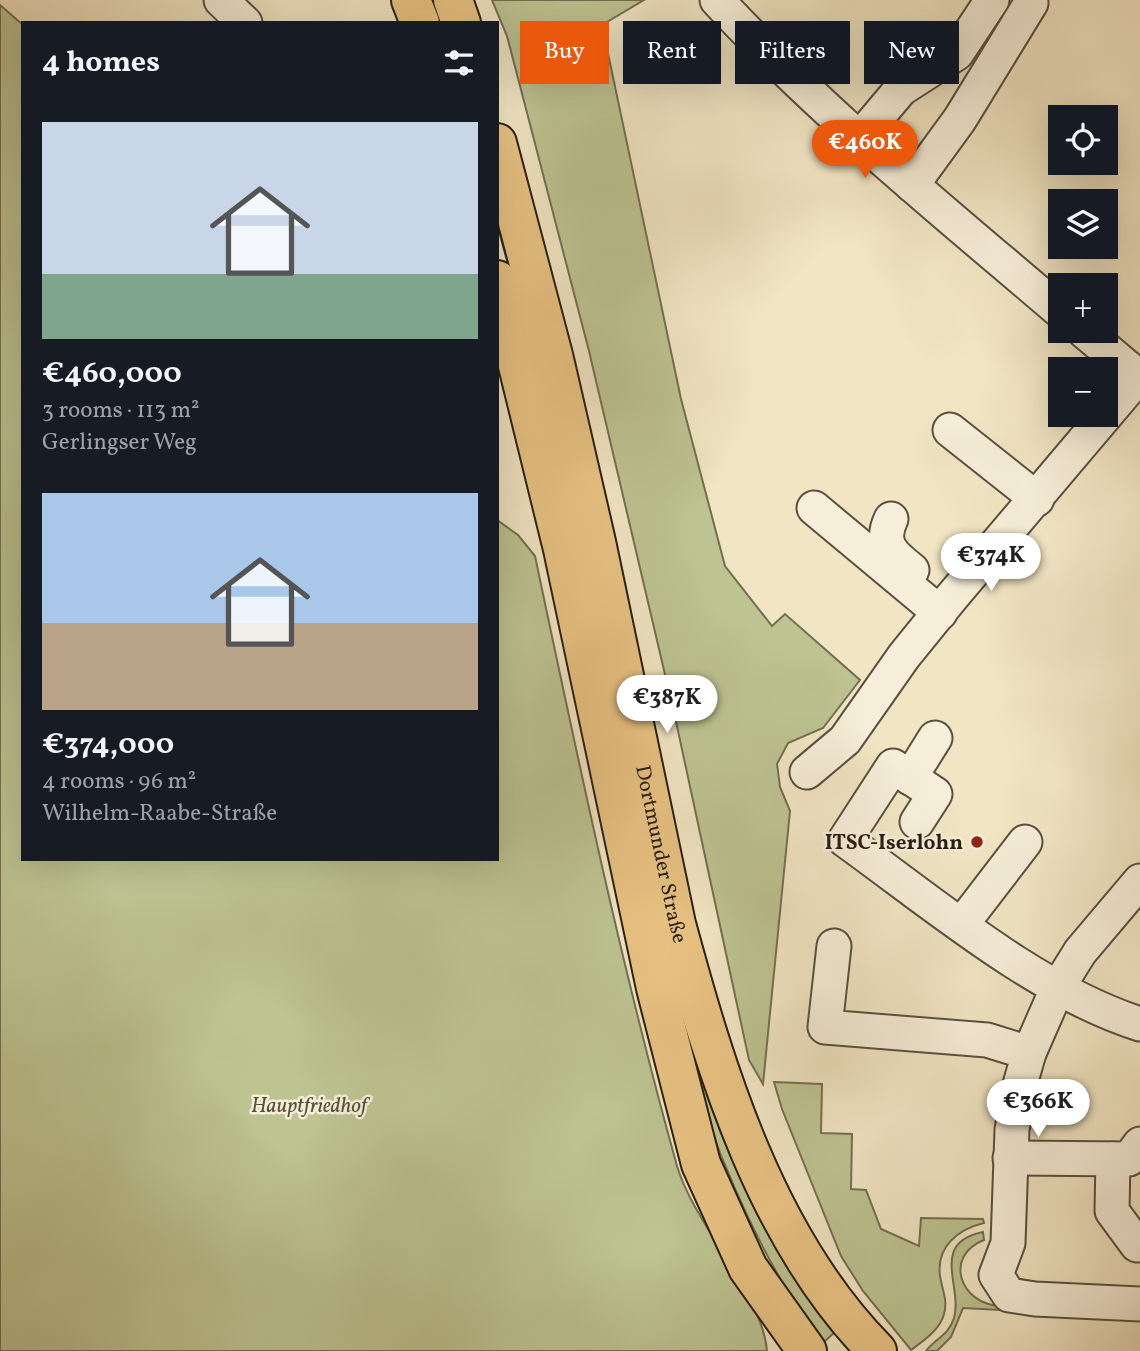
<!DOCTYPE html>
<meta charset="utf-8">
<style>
body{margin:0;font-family:Vollkorn,serif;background:#20242c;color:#f1f3f6;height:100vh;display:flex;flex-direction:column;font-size:26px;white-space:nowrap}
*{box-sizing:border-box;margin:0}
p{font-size:23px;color:#9ea1a6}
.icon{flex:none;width:38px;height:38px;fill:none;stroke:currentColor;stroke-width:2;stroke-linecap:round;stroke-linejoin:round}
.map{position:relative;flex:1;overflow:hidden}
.panel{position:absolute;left:21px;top:21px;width:478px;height:840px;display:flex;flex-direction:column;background:#171b24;border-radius:0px;box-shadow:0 7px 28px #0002}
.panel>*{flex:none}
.hud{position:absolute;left:520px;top:21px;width:514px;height:63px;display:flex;gap:14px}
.controls{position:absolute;left:1048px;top:105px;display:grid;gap:14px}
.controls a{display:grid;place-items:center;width:70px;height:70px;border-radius:0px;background:#171b24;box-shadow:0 7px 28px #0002;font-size:35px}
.price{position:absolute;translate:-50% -60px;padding:0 16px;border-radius:24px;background:#fff;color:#222;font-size:23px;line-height:46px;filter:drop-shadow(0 2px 4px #0008)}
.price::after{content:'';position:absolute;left:50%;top:42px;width:21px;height:16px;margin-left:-10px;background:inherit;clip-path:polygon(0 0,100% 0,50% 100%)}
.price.selected{background:#ea580c;color:#fff}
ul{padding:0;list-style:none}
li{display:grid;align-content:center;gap:14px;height:371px;padding:0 21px}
li span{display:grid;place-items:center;height:217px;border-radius:0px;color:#555}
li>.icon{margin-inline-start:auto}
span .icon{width:126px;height:126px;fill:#fffc;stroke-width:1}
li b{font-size:30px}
h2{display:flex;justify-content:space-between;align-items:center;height:84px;padding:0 21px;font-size:30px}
.pill{padding:0 24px;border-radius:0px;background:#171b24;box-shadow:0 7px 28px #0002;font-size:24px;line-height:63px}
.pill.selected{background:#ea580c;color:#fff}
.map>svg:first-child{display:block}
.green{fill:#bdc391;stroke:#727052;stroke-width:2}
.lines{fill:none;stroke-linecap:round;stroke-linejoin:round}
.minor-casing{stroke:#5a5040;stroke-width:37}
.major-casing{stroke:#281e14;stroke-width:42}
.minor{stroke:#f6eed8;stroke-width:33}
.major{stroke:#e8c282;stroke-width:38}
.poi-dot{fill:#8f2418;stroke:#f6eed8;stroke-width:2.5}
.labels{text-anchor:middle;stroke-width:5;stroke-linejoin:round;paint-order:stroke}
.poi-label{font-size:21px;font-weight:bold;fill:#281e14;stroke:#f6eed8;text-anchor:end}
.street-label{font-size:21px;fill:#281e14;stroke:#f6eed8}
.park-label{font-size:21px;font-style:italic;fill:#55503a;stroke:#f6eed8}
</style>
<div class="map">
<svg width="1140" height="1351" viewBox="0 0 1140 1351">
<rect width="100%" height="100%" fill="#f1e5c3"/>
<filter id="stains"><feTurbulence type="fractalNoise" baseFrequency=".00286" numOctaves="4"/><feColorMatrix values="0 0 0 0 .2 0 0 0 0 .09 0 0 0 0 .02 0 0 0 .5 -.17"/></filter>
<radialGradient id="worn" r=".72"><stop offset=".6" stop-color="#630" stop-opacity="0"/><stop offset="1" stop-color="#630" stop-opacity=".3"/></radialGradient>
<!-- green -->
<g class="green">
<polygon points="492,0 644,0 602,25 681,399 725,566 772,626 785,614 860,680 823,728 788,743 777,764 780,787 790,811 763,1084 749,1060 675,717 589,351 507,36"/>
<path d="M0,5L23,25V859H497V520L518,535L535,556C578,760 621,965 677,1166C694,1224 763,1296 767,1351H0Z"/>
<path d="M497,184L656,890L838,1329L822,1344C772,1274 737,1201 708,1121L517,298L497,224Z"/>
<path d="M774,1082L822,1084L821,1133L852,1134L851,1189L866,1190L881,1229L919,1246L921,1218L983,1219L984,1223C958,1229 936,1247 940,1276C942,1289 948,1301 944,1314C940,1330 923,1341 911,1350L863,1291L841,1256L782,1109Z"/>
<path d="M983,1232L984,1240C943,1256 960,1304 1000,1306V1310L963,1308L951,1337L937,1351H926C935,1339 949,1335 954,1318C963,1286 929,1243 983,1232Z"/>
</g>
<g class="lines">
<!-- minor casing -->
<g class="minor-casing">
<g id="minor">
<polyline points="221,0 245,23"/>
<path d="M717,0C822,113 943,211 1060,311"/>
<polyline points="859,139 901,89 957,53 992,0"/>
<polyline points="912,185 960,119 1031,3"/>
<polyline points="1084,331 1140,378"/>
<polyline points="950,430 1037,499"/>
<polyline points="814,508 940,613"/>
<path d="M891,519C879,544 893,555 912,570"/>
<polyline points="807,772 845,740 904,656 951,598 1138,377"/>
<polyline points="910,778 935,738"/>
<path d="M917,822L935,794L893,766L845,840C934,904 1036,991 1140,1024"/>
<polyline points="1140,881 1080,952 1057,989 1029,1053 1019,1088 1012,1130 1008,1243 996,1275 1009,1295 1035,1299 1140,1304"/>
<polyline points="962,924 1025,842"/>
<polyline points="834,946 825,1027 987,1040 1029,1053"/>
<polyline points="1010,1158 1129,1159 1140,1144"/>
<polyline points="1113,1159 1112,1211 1137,1245"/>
</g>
</g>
<!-- major casing -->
<g class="major-casing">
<g id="major">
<polyline points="411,0 420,23"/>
<polyline points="453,0 461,23"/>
<path id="s1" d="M497,143L553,355L596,542L676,924C716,1072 766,1239 877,1351"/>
<polyline points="497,280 563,549 656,988 701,1164 748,1268 807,1351"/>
</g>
</g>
<!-- minor -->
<use href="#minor" class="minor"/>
<!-- major -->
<use href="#major" class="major"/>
</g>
<!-- markers -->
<circle class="poi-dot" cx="977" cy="842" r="7"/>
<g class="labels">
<!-- poi labels -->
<g class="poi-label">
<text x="963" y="849">ITSC-Iserlohn</text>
</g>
<!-- street labels -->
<g class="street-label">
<text dy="7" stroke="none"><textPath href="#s1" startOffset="730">Dortmunder Straße</textPath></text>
</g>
<!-- park labels -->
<g class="park-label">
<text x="309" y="1112">Hauptfriedhof</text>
</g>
</g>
<rect width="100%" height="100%" filter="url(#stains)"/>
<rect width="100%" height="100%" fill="url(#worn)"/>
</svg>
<div class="controls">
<a><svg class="icon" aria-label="locate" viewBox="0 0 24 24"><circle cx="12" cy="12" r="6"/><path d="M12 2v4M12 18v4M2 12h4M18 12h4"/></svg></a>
<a><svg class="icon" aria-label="layers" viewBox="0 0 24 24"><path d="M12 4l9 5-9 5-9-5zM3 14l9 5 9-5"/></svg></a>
<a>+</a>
<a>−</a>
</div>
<b class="price selected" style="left:865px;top:180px">€460K</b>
<b class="price" style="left:991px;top:593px">€374K</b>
<b class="price" style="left:667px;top:735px">€387K</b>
<b class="price" style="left:1038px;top:1139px">€366K</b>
<div class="hud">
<a class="pill selected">Buy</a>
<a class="pill">Rent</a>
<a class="pill">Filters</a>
<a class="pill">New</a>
</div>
<section class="panel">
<h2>4 homes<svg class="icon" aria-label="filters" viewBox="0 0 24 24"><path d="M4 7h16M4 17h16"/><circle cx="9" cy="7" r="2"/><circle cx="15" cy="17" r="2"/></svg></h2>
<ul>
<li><span style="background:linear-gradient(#c9d6e8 70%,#7fa58c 0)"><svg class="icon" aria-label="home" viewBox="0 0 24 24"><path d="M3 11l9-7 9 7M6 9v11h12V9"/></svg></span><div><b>€460,000</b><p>3 rooms · 113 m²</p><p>Gerlingser Weg</p></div></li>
<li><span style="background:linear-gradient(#a9c7e8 60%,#b9a48a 0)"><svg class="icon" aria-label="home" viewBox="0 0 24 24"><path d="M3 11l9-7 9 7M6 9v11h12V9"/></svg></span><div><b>€374,000</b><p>4 rooms · 96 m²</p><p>Wilhelm-Raabe-Straße</p></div></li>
</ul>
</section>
</div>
